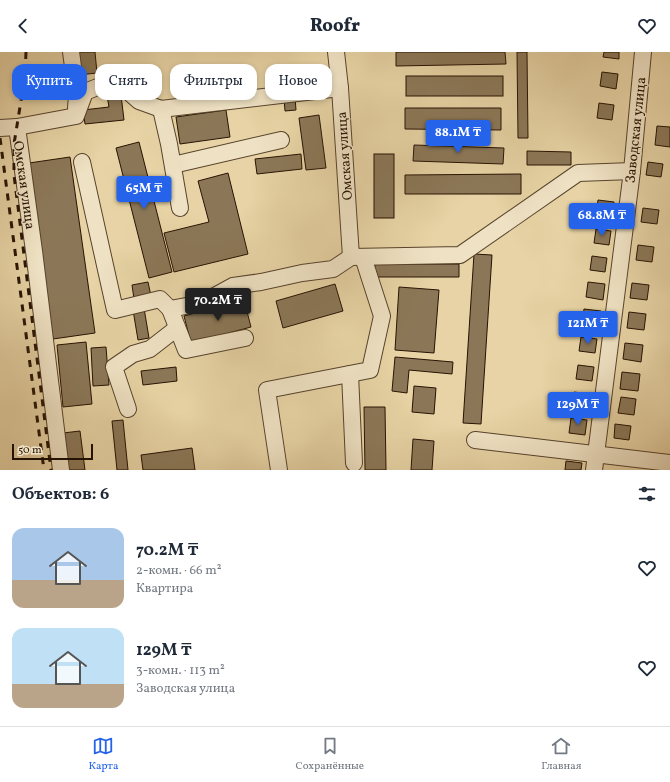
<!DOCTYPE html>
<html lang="ru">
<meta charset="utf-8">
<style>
body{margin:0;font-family:Vollkorn,serif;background:#f6f6f7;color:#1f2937;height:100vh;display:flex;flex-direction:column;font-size:15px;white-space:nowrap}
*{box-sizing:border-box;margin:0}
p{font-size:13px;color:#747a83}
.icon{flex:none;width:22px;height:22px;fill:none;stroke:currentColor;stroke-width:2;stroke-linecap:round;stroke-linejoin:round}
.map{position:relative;height:418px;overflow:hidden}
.panel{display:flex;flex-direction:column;background:#fff;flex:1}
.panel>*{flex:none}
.banner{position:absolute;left:12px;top:12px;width:400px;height:36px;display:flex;gap:8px}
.scale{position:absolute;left:12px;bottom:10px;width:81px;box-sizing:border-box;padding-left:4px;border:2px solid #271303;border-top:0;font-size:11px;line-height:14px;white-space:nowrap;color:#271303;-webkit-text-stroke:3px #efe2c4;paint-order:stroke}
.price{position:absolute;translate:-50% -34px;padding:0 9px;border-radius:4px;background:#2563eb;color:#fff;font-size:13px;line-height:26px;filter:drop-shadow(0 1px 2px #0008)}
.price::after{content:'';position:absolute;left:50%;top:24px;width:12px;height:9px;margin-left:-6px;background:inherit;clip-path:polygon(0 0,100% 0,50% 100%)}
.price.current{background:#222;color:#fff}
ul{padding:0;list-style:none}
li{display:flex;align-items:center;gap:12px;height:100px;padding:0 12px}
li span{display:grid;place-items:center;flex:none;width:112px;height:80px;border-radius:12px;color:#555}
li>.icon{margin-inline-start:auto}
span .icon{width:48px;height:48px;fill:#fffc;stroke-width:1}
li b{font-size:17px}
h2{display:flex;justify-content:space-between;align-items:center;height:48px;padding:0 12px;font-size:17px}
.pill{padding:0 14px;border-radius:12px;background:#fff;box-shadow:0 2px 6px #0003;font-size:14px;line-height:36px}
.pill.current{background:#2563eb;color:#fff}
header{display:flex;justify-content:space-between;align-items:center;height:52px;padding:0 12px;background:#fff;font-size:18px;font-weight:800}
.menu{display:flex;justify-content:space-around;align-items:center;height:56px;border-top:1px solid #e0e1e3;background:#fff;font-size:11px;color:#747a83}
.menu a{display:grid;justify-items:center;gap:2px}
.menu .current{color:#2563eb}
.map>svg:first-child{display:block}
.building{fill:#8b7757;stroke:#271303}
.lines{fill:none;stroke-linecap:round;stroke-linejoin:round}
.minor-casing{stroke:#57432c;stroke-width:18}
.minor{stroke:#efe2c4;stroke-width:16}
.rail{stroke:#271303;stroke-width:3;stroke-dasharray:7 7;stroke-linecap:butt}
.labels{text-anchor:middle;stroke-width:3;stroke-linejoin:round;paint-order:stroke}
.street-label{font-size:14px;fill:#271303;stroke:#efe2c4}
</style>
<header><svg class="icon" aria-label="back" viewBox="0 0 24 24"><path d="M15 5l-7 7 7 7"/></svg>Roofr<svg class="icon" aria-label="heart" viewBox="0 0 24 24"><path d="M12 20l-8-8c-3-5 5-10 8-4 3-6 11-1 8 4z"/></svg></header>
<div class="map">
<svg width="670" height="418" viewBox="0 0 670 418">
<rect width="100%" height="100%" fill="#e7d3a5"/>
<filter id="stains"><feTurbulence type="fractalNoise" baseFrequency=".005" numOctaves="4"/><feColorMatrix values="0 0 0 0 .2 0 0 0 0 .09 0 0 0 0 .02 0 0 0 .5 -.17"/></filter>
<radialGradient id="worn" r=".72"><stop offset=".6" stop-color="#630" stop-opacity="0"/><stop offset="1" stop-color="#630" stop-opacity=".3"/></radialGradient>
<!-- building -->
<g class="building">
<polygon points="76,0 95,0 97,21 79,23"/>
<polygon points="396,0 505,0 506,12 396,14"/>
<polygon points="517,0 527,0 528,86 518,86"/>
<polygon points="604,0 619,0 619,7 603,5"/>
<polygon points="602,20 618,22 616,37 600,34"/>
<rect x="406" y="24" width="97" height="20"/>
<polygon points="121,43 124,68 85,72 83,58 109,55 107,44"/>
<polygon points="295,45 296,58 285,59 284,46"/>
<polygon points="599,51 614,53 612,68 597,66"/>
<polygon points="405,56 501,56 501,78 405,77"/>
<polygon points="226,58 230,85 180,92 176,65"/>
<polygon points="319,63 326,116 306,118 299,66"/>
<polygon points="657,74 670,75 670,95 655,93"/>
<polygon points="139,90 172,220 149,226 116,96"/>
<polygon points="414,93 504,96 503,112 413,109"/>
<polygon points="527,99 571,100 571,113 527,113"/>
<polygon points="301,102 302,117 257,122 255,107"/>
<rect x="374" y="102" width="20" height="64"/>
<polygon points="70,105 95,281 53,287 29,111"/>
<polygon points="648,110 663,112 661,125 646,123"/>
<polygon points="228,121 248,202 174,220 164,181 209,170 198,129"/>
<polygon points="521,122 521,142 405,142 405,123"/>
<polygon points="598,148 614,150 612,167 596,165"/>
<polygon points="643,156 659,158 657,172 641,170"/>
<polygon points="596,177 611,179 609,193 594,191"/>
<polygon points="638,193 654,195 652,210 636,208"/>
<polygon points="474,202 492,203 481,372 463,371"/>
<polygon points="592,204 607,206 605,220 590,218"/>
<polygon points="375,212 459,212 459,225 374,225"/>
<polygon points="148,230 151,244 134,247 132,233"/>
<polygon points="588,230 605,232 603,248 586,245"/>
<polygon points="632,231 649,233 647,248 630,246"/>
<polygon points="335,232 343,259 283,276 276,249"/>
<polygon points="399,235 439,238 434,301 395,298"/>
<polygon points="244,248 251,275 191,291 184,264"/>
<polygon points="144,256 149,286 138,288 133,258"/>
<polygon points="584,257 601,259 598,276 582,273"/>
<polygon points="629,260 646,262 644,278 627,276"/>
<polygon points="581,285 597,287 595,301 579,299"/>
<polygon points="86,290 92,352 63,355 57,293"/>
<polygon points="625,291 643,293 641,310 623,307"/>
<polygon points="106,295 109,333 93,334 91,296"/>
<polygon points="395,305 453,310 452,322 409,318 407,341 392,339"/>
<polygon points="578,313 594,315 592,329 576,327"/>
<polygon points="176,315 177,329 143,333 141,319"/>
<polygon points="622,320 640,322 638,339 620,337"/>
<polygon points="414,334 436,336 434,362 412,360"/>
<polygon points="574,340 590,342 588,357 572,354"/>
<polygon points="621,345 636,347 634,363 618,361"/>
<polygon points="364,355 385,355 386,418 365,418"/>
<polygon points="571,366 587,368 585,383 569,381"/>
<polygon points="123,368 128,418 117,418 112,369"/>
<polygon points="615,372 631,374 629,388 614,386"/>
<polygon points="80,379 85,418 68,418 63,381"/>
<polygon points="413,387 434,389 432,418 411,418"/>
<polygon points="192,396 195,418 143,418 141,403"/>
<polygon points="566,409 582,411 581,418 565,418"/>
</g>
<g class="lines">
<!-- minor casing -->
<g class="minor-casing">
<g id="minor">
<polyline points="71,0 77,44 76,56"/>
<polyline points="336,0 340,36"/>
<polyline points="161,57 169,92 180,156"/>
<polyline points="0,76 17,75"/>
<polyline points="82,110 115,258 160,247 170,257"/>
<polyline points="173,113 281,88"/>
<polyline points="245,286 186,298 170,257 202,251 233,234 261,230 302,221 333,217 351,205"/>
<polyline points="350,322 354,411"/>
<polyline points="128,357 114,315 133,302 150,297 177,276"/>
<polyline points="475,388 670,411"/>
<polyline points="61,418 34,199 17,75 76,64 85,40 115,28 139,49 161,57 340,36 351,205 460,203 578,121 632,119"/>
<polyline points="279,418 267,338 370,318 382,264 363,205"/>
<polyline points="594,418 632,119 643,0"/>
</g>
</g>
<!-- minor -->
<use href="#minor" class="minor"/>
<!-- rail -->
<g class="rail">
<polyline points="26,0 25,24 14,92 14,123 51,418"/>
<polyline points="0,86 44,418"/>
</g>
</g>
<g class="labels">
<!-- street labels -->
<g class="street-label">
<text transform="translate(635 78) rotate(-84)" y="5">Заводская улица</text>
<text transform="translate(344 104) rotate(-94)" y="5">Омская улица</text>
<text transform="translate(25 133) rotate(82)" y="5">Омская улица</text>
</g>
</g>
<rect width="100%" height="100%" filter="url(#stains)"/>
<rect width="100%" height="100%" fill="url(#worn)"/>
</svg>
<div class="scale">50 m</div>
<b class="price" style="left:458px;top:102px">88.1M ₸</b>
<b class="price" style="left:144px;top:158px">65M ₸</b>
<b class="price" style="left:602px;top:185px">68.8M ₸</b>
<b class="price current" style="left:218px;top:270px">70.2M ₸</b>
<b class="price" style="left:588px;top:293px">121M ₸</b>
<b class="price" style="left:578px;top:374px">129M ₸</b>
<div class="banner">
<a class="pill current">Купить</a>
<a class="pill">Снять</a>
<a class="pill">Фильтры</a>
<a class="pill">Новое</a>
</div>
</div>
<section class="panel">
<h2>Объектов: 6<svg class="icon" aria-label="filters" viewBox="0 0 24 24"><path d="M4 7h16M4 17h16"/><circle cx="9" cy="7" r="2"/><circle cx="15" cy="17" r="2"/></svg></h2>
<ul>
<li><span style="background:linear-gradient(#a9c7e8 65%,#b9a48a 0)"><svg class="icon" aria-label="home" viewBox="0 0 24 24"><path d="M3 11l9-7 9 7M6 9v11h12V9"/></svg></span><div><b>70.2M ₸</b><p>2-комн. · 66 m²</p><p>Квартира</p></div><svg class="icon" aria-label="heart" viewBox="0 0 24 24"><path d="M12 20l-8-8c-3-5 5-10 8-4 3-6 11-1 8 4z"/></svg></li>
<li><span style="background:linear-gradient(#bfe0f5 70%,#b9a48a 0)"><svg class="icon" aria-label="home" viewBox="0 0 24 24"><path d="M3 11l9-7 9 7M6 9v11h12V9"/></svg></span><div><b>129M ₸</b><p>3-комн. · 113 m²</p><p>Заводская улица</p></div><svg class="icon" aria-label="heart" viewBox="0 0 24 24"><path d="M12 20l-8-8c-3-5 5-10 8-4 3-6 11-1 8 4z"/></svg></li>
</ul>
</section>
<nav class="menu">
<a class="current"><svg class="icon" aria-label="map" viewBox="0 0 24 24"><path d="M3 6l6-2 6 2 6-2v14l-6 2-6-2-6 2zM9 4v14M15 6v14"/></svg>Карта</a>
<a><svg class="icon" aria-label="saved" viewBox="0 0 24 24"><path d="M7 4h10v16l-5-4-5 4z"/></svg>Сохранённые</a>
<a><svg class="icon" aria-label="home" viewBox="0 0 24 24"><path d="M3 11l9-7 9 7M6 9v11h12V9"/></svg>Главная</a>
</nav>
